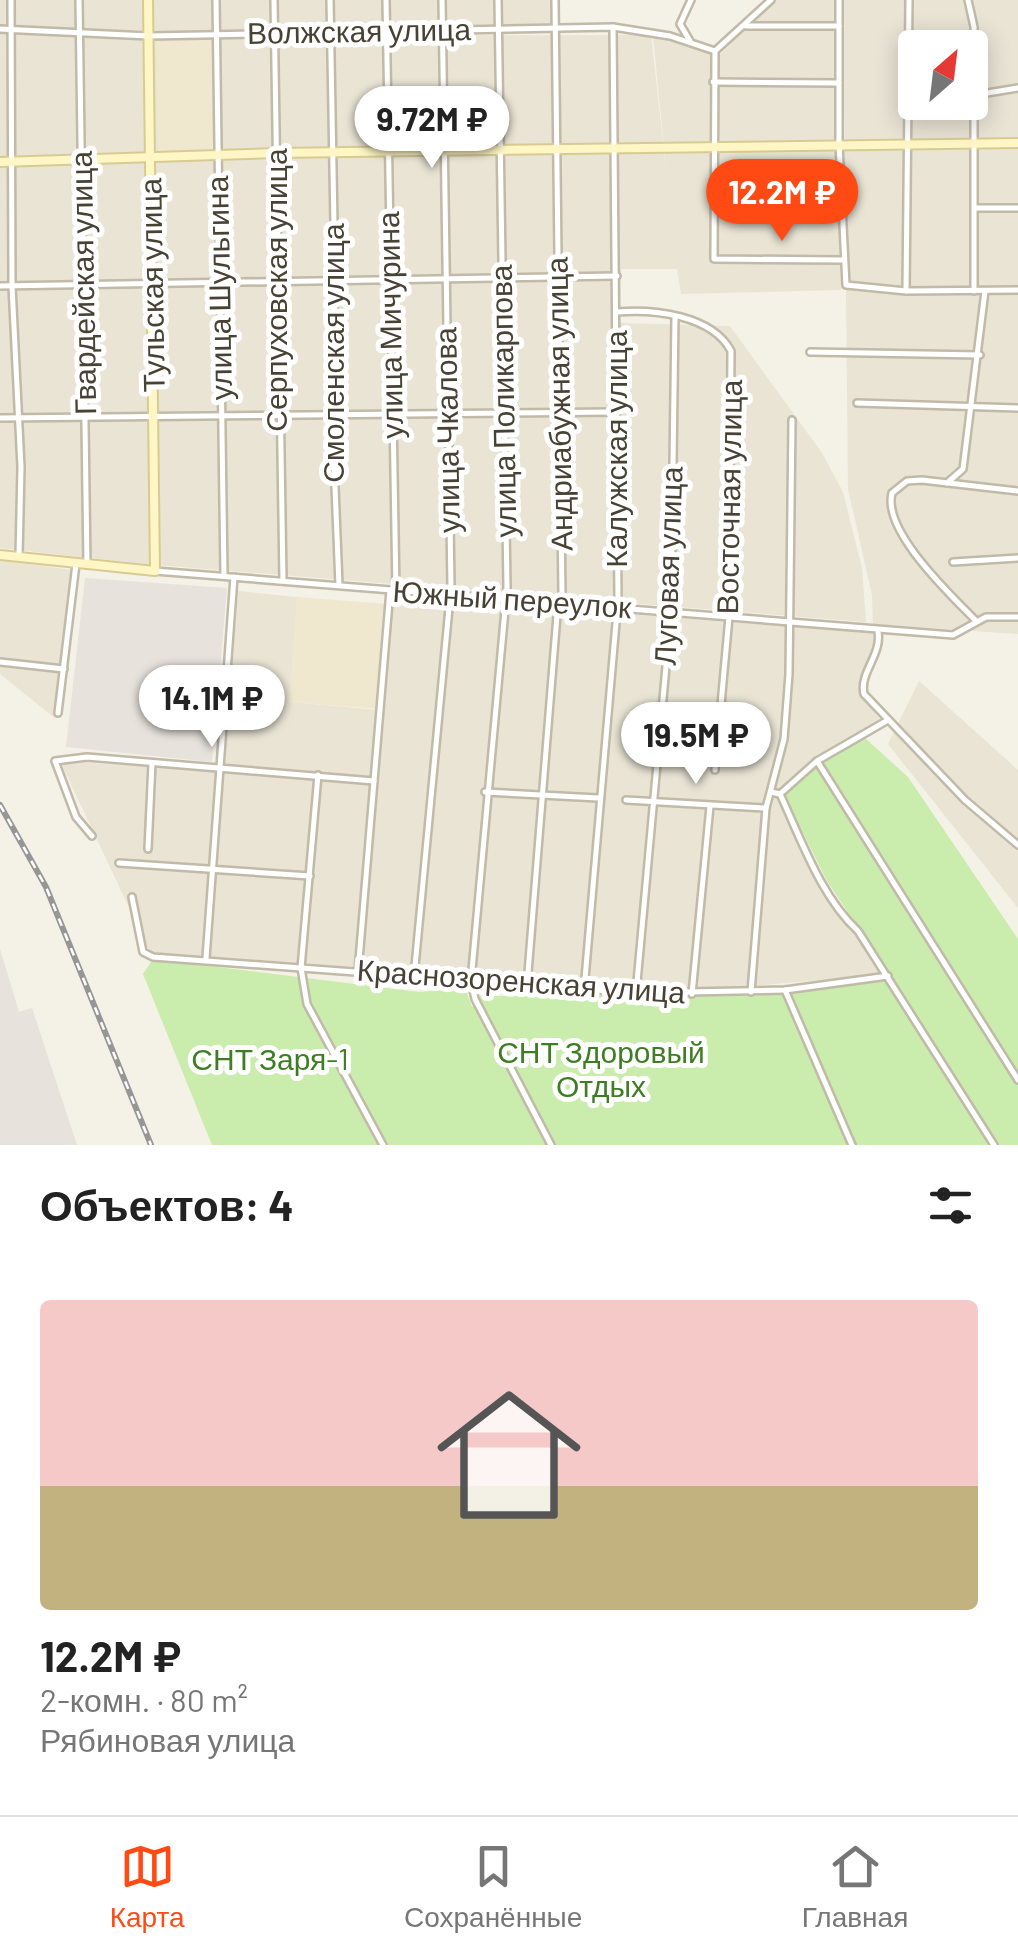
<!DOCTYPE html>
<html lang="ru">
<meta charset="utf-8">
<style>
body{margin:0;font-family:Barlow,sans-serif;background:#f2f2f2;color:#222;height:100vh;display:flex;flex-direction:column;font-size:38px;white-space:nowrap}
*{box-sizing:border-box;margin:0}
p{font-size:32px;color:#767676}
.icon{flex:none;width:55px;height:55px;fill:none;stroke:currentColor;stroke-width:2;stroke-linecap:round;stroke-linejoin:round}
.map{position:relative;height:1145px;overflow:hidden}
.details{display:flex;flex-direction:column;background:#fff;flex:1}
.details>*{flex:none}
.needle{width:65px;rotate:28deg}
.buttons{position:absolute;left:898px;top:30px;display:grid;gap:20px}
.buttons a{display:grid;place-items:center;width:90px;height:90px;border-radius:10px;background:#fff;box-shadow:0 5px 25px #0003;font-size:50px}
.price{position:absolute;translate:-50% -85px;padding:0 22px;border-radius:35px;background:#fff;color:#222;font-size:32px;line-height:65px;filter:drop-shadow(0 2px 5px #0008)}
.price::after{content:'';position:absolute;left:50%;top:60px;width:30px;height:22px;margin-left:-15px;background:inherit;clip-path:polygon(0 0,100% 0,50% 100%)}
.price.selected{background:#ff4a13;color:#fff}
ul{padding:0;list-style:none}
li{display:grid;align-content:center;gap:20px;height:530px;padding:0 40px}
li+li{border-top:2px solid #e0e0e0}
li span{display:grid;place-items:center;height:310px;border-radius:10px;color:#555}
li>.icon{margin-inline-start:auto}
span .icon{width:180px;height:180px;fill:#fffc;stroke-width:1}
li b{font-size:42px}
h2{display:flex;justify-content:space-between;align-items:center;height:120px;padding:0 40px;font-size:42px}
.dock{display:flex;justify-content:space-around;align-items:center;height:140px;border-top:2px solid #e0e0e0;background:#fff;font-size:28px;color:#767676}
.dock a{display:grid;justify-items:center;gap:5px}
.dock .selected{color:#ff4a13}
.map>svg:first-child{display:block}
.residential{fill:#e9e4d4;fill-rule:evenodd}
.industrial{fill:#e7e2db}
.education{fill:#efe8cf}
.green{fill:#caecac}
.lines{fill:none;stroke-linecap:round;stroke-linejoin:round}
.street-casing{stroke:#c1baa8;stroke-width:10}
.secondary-casing{stroke:#d8cb92;stroke-width:12}
.street{stroke:#fff;stroke-width:5}
.secondary{stroke:#fff6c6;stroke-width:8}
.rail-casing{stroke:#969696;stroke-width:6}
.rail{stroke:#fff;stroke-width:2.5;stroke-dasharray:8;stroke-linecap:butt}
.labels{text-anchor:middle;stroke-width:10;stroke-linejoin:round;paint-order:stroke}
.street-label{font-size:30px;fill:#484235;stroke:#fff}
.park-label{font-size:30px;fill:#3e7e23;stroke:#fff}
</style>
<div class="map">
<svg width="1018" height="1145" viewBox="0 0 1018 1145">
<rect width="100%" height="100%" fill="#f4f1e6"/>
<!-- residential -->
<g class="residential">
<polygon points="0,0 553,0 553,27 211,32 0,27"/>
<polygon points="774,0 837,0 841,290 681,294 677,269 621,269 620,323 730,326 822,453 843,492 862,568 866,622 144,564 0,548 0,32 76,36 651,35 667,178 653,36 719,56"/>
<path d="M843,0H1018V634L873,624L872,595L848,489ZM915,48H970V102H915Z"/>
<polygon points="0,560 72,570 56,719 0,674"/>
<polygon points="238,591 297,597 290,702 379,710 371,778 225,765"/>
<polygon points="392,596 873,633 875,651 859,687 881,722 816,759 778,791 810,861 883,975 687,991 150,952 60,761 374,782"/>
<polygon points="919,681 1018,770 1018,908 888,744"/>
</g>
<!-- industrial -->
<g class="industrial">
<polygon points="85,578 227,588 212,762 66,747"/>
<polygon points="0,949 19,1012 32,1008 77,1145 0,1145"/>
</g>
<!-- education -->
<g class="education">
<polygon points="211,40 213,150 158,151 156,41"/>
<polygon points="297,597 387,604 379,709 289,702"/>
</g>
<!-- green -->
<polygon class="green" points="865,738 908,777 1018,939 1018,1145 212,1145 143,974 153,959 419,992 465,988 472,1007 480,996 754,996 892,978 827,881 784,795 821,763"/>
<g class="lines">
<!-- street casing -->
<g class="street-casing">
<g id="street">
<polyline points="11,0 12,286 21,467 19,557"/>
<polyline points="79,0 87,565"/>
<polyline points="216,0 224,576"/>
<polyline points="274,0 283,581"/>
<polyline points="330,0 335,281 332,413 339,585"/>
<polyline points="386,0 396,591"/>
<polyline points="498,0 507,588 471,981 475,999 551,1145"/>
<polyline points="839,0 839,144 846,285 906,291 1018,290"/>
<polyline points="968,0 974,27 974,291"/>
<polyline points="746,26 839,26"/>
<polyline points="0,29 149,36 613,27 670,36 715,51"/>
<polyline points="690,41 680,24 691,0"/>
<polyline points="715,51 714,259 842,260"/>
<polyline points="715,51 771,0"/>
<polyline points="713,82 839,83"/>
<polyline points="975,95 1018,88"/>
<polyline points="976,208 1018,208"/>
<polyline points="0,286 617,276"/>
<polyline points="906,291 909,0"/>
<path d="M617,312C654,309 712,315 731,351L729,617L715,770"/>
<polyline points="810,352 980,355"/>
<polyline points="857,403 1018,408"/>
<polyline points="0,418 615,412"/>
<polyline points="947,483 963,469 985,291"/>
<polyline points="953,562 1018,558"/>
<polyline points="155,571 953,635 986,617 1018,617"/>
<path d="M976,621C951,595 882,531 892,493L907,481L922,480L1018,491"/>
<path d="M878,632C882,655 859,673 864,694L965,800L1018,845"/>
<polyline points="0,662 64,669"/>
<polyline points="58,713 76,564"/>
<polyline points="817,761 1018,1080"/>
<polyline points="318,775 301,968 307,1004 383,1145"/>
<polyline points="485,792 598,798"/>
<path d="M771,792L780,794C801,839 821,897 858,931L994,1145"/>
<polyline points="780,794 817,761 888,720"/>
<polyline points="626,800 766,808"/>
<polyline points="92,836 76,817 55,761 87,757 374,781"/>
<polyline points="148,849 152,763"/>
<polyline points="119,863 310,876"/>
<polyline points="132,897 143,952 153,957 636,993 785,990 888,976"/>
<polyline points="206,958 234,577"/>
<polyline points="358,972 390,590"/>
<polyline points="414,977 451,587 442,0"/>
<polyline points="527,985 558,603 562,596 555,0"/>
<polyline points="584,990 618,600 613,27"/>
<polyline points="785,990 852,1145"/>
<polyline points="751,992 766,808 784,739 789,674 792,420"/>
<polyline points="636,993 671,612 675,317"/>
<polyline points="692,994 710,806"/>
</g>
</g>
<!-- secondary casing -->
<g class="secondary-casing">
<g id="secondary">
<polyline points="0,162 276,153 1018,143"/>
<polyline points="0,555 155,571 148,0"/>
</g>
</g>
<!-- street -->
<use href="#street" class="street"/>
<!-- secondary -->
<use href="#secondary" class="secondary"/>
<!-- rail casing -->
<g class="rail-casing">
<polyline id="rail" points="0,805 46,887 151,1145"/>
</g>
<!-- rail -->
<use href="#rail" class="rail"/>
</g>
<g class="labels">
<!-- street labels -->
<g class="street-label">
<text transform="translate(359 32) rotate(-1)" y="10">Волжская улица</text>
<text transform="translate(84 283) rotate(-91)" y="10">Гвардейская улица</text>
<text transform="translate(153 285) rotate(-91)" y="10">Тульская улица</text>
<text transform="translate(220 288) rotate(-91)" y="10">улица Шульгина</text>
<text transform="translate(277 290) rotate(-90)" y="10">Серпуховская улица</text>
<text transform="translate(391 325) rotate(-91)" y="10">улица Мичурина</text>
<text transform="translate(334 353) rotate(-90)" y="10">Смоленская улица</text>
<text transform="translate(504 401) rotate(-91)" y="10">улица Поликарпова</text>
<text transform="translate(560 404) rotate(-91)" y="10">Андриабужная улица</text>
<text transform="translate(448 430) rotate(-91)" y="10">улица Чкалова</text>
<text transform="translate(617 449) rotate(-90)" y="10">Калужская улица</text>
<text transform="translate(730 497) rotate(-89)" y="10">Восточная улица</text>
<text transform="translate(669 566) rotate(-88)" y="10">Луговая улица</text>
<text transform="translate(512 600) rotate(4)" y="10">Южный переулок</text>
<text transform="translate(521 982) rotate(4)" y="10">Краснозоренская улица</text>
</g>
<!-- park labels -->
<g class="park-label">
<text x="601" y="1063">СНТ Здоровый<tspan x="601" dy="34">Отдых</tspan></text>
<text x="270" y="1070">СНТ Заря-1</text>
</g>
</g>
</svg>
<div class="buttons">
<a><svg class="needle" viewBox="-14 -14 28 28"><path d="M0-13l5 13h-10z" fill="#e53935"/><path d="M0 13l5-13h-10z" fill="#767676"/></svg></a>
</div>
<b class="price" style="left:432px;top:171px">9.72M ₽</b>
<b class="price selected" style="left:782px;top:244px">12.2M ₽</b>
<b class="price" style="left:212px;top:750px">14.1M ₽</b>
<b class="price" style="left:696px;top:787px">19.5M ₽</b>
</div>
<section class="details">
<h2>Объектов: 4<svg class="icon" aria-label="filters" viewBox="0 0 24 24"><path d="M4 7h16M4 17h16"/><circle cx="9" cy="7" r="2"/><circle cx="15" cy="17" r="2"/></svg></h2>
<ul>
<li><span style="background:linear-gradient(#f6c9c9 60%,#c2b280 0)"><svg class="icon" aria-label="home" viewBox="0 0 24 24"><path d="M3 11l9-7 9 7M6 9v11h12V9"/></svg></span><div><b>12.2M ₽</b><p>2-комн. · 80 m²</p><p>Рябиновая улица</p></div></li>
</ul>
</section>
<nav class="dock">
<a class="selected"><svg class="icon" aria-label="map" viewBox="0 0 24 24"><path d="M3 6l6-2 6 2 6-2v14l-6 2-6-2-6 2zM9 4v14M15 6v14"/></svg>Карта</a>
<a><svg class="icon" aria-label="saved" viewBox="0 0 24 24"><path d="M7 4h10v16l-5-4-5 4z"/></svg>Сохранённые</a>
<a><svg class="icon" aria-label="home" viewBox="0 0 24 24"><path d="M3 11l9-7 9 7M6 9v11h12V9"/></svg>Главная</a>
</nav>
